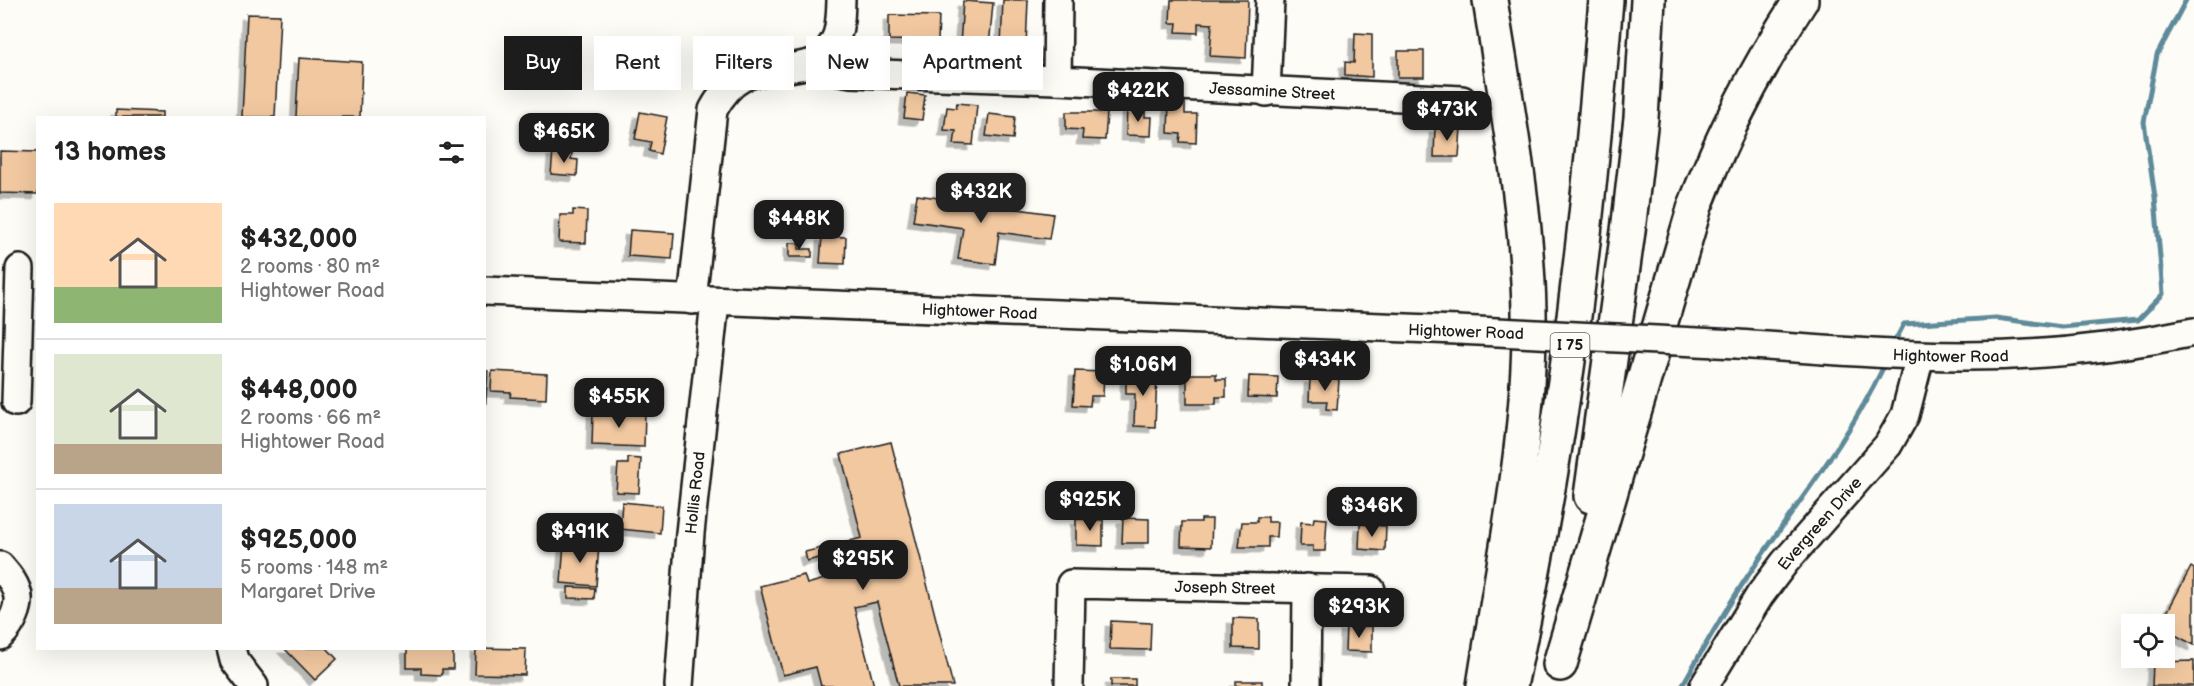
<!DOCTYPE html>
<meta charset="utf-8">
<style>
body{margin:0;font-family:"Balsamiq Sans",sans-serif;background:#f6f6f6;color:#222;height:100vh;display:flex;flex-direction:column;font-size:22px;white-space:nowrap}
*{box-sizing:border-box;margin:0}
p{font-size:20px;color:#767676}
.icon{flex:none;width:33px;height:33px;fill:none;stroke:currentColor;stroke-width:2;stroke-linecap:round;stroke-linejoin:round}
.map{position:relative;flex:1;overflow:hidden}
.details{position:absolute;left:36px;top:116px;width:450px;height:534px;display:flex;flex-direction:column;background:#fff;border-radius:0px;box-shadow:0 6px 24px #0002}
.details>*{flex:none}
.banner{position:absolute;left:504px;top:36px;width:570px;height:54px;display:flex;gap:12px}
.controls{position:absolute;left:2121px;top:614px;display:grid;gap:12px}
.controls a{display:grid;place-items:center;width:54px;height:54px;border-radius:0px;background:#fff;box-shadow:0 6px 24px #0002;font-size:30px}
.price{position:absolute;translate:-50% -51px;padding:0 14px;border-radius:12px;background:#1c1c1c;color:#fff;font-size:20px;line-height:39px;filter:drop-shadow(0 2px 3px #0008)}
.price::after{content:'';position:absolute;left:50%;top:36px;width:18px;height:14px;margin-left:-9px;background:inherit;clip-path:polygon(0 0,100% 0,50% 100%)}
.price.selected{background:#222;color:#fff}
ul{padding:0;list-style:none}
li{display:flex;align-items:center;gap:18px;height:150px;padding:0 18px}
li+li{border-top:2px solid #e0e0e0}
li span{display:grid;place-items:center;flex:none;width:168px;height:120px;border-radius:0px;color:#555}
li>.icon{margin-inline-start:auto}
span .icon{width:72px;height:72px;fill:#fffc;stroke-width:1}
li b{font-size:26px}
h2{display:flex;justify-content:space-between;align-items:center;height:72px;padding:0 18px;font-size:26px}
.pill{padding:0 21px;border-radius:0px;background:#fff;box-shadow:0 6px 24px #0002;font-size:21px;line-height:54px}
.pill.selected{background:#1c1c1c;color:#fff}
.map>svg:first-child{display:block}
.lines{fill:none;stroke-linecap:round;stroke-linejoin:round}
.stream{stroke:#5f8a99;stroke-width:5}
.building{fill:#f1c8a0;stroke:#1c1c1c;stroke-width:1.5;filter:url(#shadow)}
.minor-casing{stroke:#1c1c1c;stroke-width:32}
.highway-casing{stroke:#1c1c1c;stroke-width:38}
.minor{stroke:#fdfcf7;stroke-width:27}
.highway{stroke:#fdfcf7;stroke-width:33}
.minor-bridge-casing{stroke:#1c1c1c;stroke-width:32;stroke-linecap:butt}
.minor-bridge{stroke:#fdfcf7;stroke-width:27}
.labels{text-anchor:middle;stroke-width:5;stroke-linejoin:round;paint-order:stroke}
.shield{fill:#fdfcf7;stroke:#605f5e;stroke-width:1.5}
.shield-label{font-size:15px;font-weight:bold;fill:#1c1c1c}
.street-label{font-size:16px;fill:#1c1c1c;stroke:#fdfcf7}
</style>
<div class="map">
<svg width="2194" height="686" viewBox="0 0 2194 686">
<defs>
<filter id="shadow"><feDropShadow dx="-5.5" dy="5.5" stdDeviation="0" flood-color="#0004"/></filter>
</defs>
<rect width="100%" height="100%" fill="#fdfcf7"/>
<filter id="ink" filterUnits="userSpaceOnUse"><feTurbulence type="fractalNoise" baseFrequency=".0167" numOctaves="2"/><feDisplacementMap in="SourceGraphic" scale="12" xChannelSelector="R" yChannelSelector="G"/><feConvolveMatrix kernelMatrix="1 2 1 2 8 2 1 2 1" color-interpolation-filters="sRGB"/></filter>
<g filter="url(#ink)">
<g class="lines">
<!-- stream -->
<g class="stream">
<polyline points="1896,339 1904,324 1996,318 2062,327 2138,320 2163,294 2155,197 2144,122 2157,55 2186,0"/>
<path d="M1682,686C1700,654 1718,622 1738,591C1786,516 1844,449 1883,368"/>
</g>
</g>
<!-- building -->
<g class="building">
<polygon points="1003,0 1028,0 1026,47 1001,46"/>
<polygon points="1171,0 1248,0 1246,58 1210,56 1212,24 1198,23 1198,33 1176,32 1177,23 1170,23"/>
<polygon points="963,1 993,3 989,47 960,45"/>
<polygon points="247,14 280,15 275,117 242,117"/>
<polygon points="889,15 939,16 938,41 889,40"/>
<polygon points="1355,33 1372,34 1372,77 1345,75 1345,62 1354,63"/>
<rect x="1398" y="51" width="26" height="26"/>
<polygon points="299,58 362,62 360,117 296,117"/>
<polygon points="907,93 925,95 922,120 904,118"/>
<polygon points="1169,102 1185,103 1185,114 1197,114 1196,143 1180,142 1181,134 1168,133"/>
<polygon points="957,103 977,105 973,145 954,144 956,131 944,130 947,107 956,108"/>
<polygon points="1127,108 1145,109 1145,117 1152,117 1151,136 1126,135"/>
<polygon points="116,110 162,112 162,117 116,117"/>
<polygon points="640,112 667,117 660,154 649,151 651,142 635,139"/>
<polygon points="1066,112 1107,112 1105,140 1082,139 1083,130 1066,129"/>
<polygon points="989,114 1015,117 1013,139 986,136"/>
<polygon points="1435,127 1461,127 1459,157 1434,157"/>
<polygon points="0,151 38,152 38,194 0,193"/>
<polygon points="553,151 572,153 571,159 578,160 577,176 551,174"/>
<polygon points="917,195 1053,214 1049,239 999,232 995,264 958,259 963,228 913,221"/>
<polygon points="573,210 587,211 586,243 559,242 560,215 573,215"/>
<polygon points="630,230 674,233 672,259 628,256"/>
<polygon points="822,236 846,237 845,264 820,263"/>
<polygon points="789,243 799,243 799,249 812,249 812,257 789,257"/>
<polygon points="484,370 488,371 484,425"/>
<polygon points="492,371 547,374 546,399 510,397 511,392 491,391"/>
<polygon points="1075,371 1104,372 1103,396 1091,396 1090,406 1073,405"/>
<polygon points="1126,372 1157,373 1155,427 1134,426 1135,394 1126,394"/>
<polygon points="1187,374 1216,374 1216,379 1226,379 1226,397 1216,397 1216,404 1187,404"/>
<polygon points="1249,376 1278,377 1277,398 1248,397"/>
<polygon points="1310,378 1339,379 1337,410 1326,409 1327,401 1309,401"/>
<polygon points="593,411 645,412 644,447 592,445"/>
<polygon points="891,442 953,686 899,686 877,602 854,607 874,686 821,686 816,667 783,675 760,586 804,575 807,584 856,570 850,550 807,561 805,552 862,538 841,454"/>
<polygon points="628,458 641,459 639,493 616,492 618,464 628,464"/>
<polygon points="622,502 662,506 660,533 620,529"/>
<polygon points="1257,517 1268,517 1268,522 1277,522 1276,537 1268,537 1268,547 1239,547 1242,522 1257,522"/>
<polygon points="1123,518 1149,519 1149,543 1122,543"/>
<polygon points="1314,518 1327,519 1325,551 1313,551 1313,546 1300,546 1301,522 1313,523"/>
<polygon points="1076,519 1103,520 1103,546 1076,545"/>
<polygon points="1201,519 1212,519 1211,547 1181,546 1182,522 1201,522"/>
<polygon points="1360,524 1386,526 1385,551 1359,549"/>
<polygon points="564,542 599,544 596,586 561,583"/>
<polygon points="2191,567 2194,569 2194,645 2164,629 2164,624 2161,624"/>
<polygon points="568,587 595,588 594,599 568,598"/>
<polygon points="1233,618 1259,619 1259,649 1233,648"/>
<polygon points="1111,621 1151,623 1150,650 1110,649"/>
<polygon points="1346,626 1372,626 1372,652 1345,651"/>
<polygon points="284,648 327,648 337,659 315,680"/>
<polygon points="407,648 453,648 453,669 442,669 442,675 421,674 421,668 407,668"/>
<polygon points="476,648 526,649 525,675 475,674"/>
<polygon points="2194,661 2194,686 2152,686 2153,662"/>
<rect x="1111" y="679" width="24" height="7"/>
<rect x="1236" y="681" width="26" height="5"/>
</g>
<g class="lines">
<!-- minor casing -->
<g class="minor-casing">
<g id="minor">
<path d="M816,62C840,43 840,29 841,0"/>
<polyline points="1057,80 1058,0"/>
<polyline points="1266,92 1270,0"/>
<path id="s1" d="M484,291L1457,330"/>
<path id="s2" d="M692,300L713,110C741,58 770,77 816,62L828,69L851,73L1057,80L1462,100"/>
<path id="s3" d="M1737,344C1797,348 1858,353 1918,355C2011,359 2104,351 2194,332"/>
<polyline points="16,402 20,269"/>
<path d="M0,566C6,573 13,580 16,589C23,605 11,626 0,636"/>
<polyline points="231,648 234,660 254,686"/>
<path id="s4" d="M679,686L690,533L715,302"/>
<path id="s5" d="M1069,686L1071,584L1371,590"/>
<polyline points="1306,686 1307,588"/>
<path id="s6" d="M1704,686L1760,595L1785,562L1888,445L1905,415L1920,356"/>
</g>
</g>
<!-- highway casing -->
<g class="highway-casing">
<g id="highway">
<polyline points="1591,496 1628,231 1641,118 1648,0"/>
<path d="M1560,664L1695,206C1723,133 1758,66 1801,0"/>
<path d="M1484,686C1503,562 1531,437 1529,311C1527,207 1506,103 1490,0"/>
<path d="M1510,686C1538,553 1562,419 1578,284C1590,190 1598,95 1606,0"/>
</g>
</g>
<!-- minor -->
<use href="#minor" class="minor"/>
<!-- highway -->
<use href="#highway" class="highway"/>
<!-- minor-bridge casing -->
<g class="minor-bridge-casing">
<polyline id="minor-bridge" points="1457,330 1737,344"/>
</g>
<!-- minor-bridge -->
<use href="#minor-bridge" class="minor-bridge"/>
</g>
</g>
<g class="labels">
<!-- shield labels -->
<rect class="shield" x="1550.5" y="333" width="39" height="24" rx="4.5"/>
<g class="shield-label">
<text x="1570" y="350">I 75</text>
</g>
<!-- street labels -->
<g class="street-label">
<text dy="6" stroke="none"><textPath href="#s2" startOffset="770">Jessamine Street</textPath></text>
<text dy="6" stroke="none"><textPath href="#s1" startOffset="496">Hightower Road</textPath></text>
<text transform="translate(1466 331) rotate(2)" y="6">Hightower Road</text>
<text dy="6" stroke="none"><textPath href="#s3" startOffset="214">Hightower Road</textPath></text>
<text dy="6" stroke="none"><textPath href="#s4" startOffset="194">Hollis Road</textPath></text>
<text dy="6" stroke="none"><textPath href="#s6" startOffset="200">Evergreen Drive</textPath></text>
<text dy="6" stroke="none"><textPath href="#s5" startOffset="256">Joseph Street</textPath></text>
</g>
</g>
</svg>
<div class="controls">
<a><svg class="icon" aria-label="locate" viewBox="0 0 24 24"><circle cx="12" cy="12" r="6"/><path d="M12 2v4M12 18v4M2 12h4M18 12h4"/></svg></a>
</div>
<b class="price" style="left:1138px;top:123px">$422K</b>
<b class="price" style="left:1447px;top:142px">$473K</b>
<b class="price" style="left:564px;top:164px">$465K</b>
<b class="price selected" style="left:981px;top:224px">$432K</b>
<b class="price" style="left:799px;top:251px">$448K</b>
<b class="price" style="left:1325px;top:392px">$434K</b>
<b class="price" style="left:1143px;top:397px">$1.06M</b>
<b class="price" style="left:619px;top:429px">$455K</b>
<b class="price" style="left:1090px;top:532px">$925K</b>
<b class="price" style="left:1372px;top:538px">$346K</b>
<b class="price" style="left:580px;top:564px">$491K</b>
<b class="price" style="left:863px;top:591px">$295K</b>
<b class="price" style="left:1359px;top:639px">$293K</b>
<div class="banner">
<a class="pill selected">Buy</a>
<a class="pill">Rent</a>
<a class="pill">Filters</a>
<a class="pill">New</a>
<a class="pill">Apartment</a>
</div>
<section class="details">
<h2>13 homes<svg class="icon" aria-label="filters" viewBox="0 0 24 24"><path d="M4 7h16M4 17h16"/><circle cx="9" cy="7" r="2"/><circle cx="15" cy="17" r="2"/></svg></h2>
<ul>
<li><span style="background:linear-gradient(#ffd9b3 70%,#8fb573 0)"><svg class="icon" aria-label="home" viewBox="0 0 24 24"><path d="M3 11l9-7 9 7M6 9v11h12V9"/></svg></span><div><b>$432,000</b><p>2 rooms · 80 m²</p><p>Hightower Road</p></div></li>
<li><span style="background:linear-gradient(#dfe7d0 75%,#b9a48a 0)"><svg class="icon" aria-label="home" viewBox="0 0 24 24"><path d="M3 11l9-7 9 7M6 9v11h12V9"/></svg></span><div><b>$448,000</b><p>2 rooms · 66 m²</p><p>Hightower Road</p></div></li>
<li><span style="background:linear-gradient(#c9d6e8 70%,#b9a48a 0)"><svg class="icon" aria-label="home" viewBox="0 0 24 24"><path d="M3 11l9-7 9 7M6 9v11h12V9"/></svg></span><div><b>$925,000</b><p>5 rooms · 148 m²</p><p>Margaret Drive</p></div></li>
</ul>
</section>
</div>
